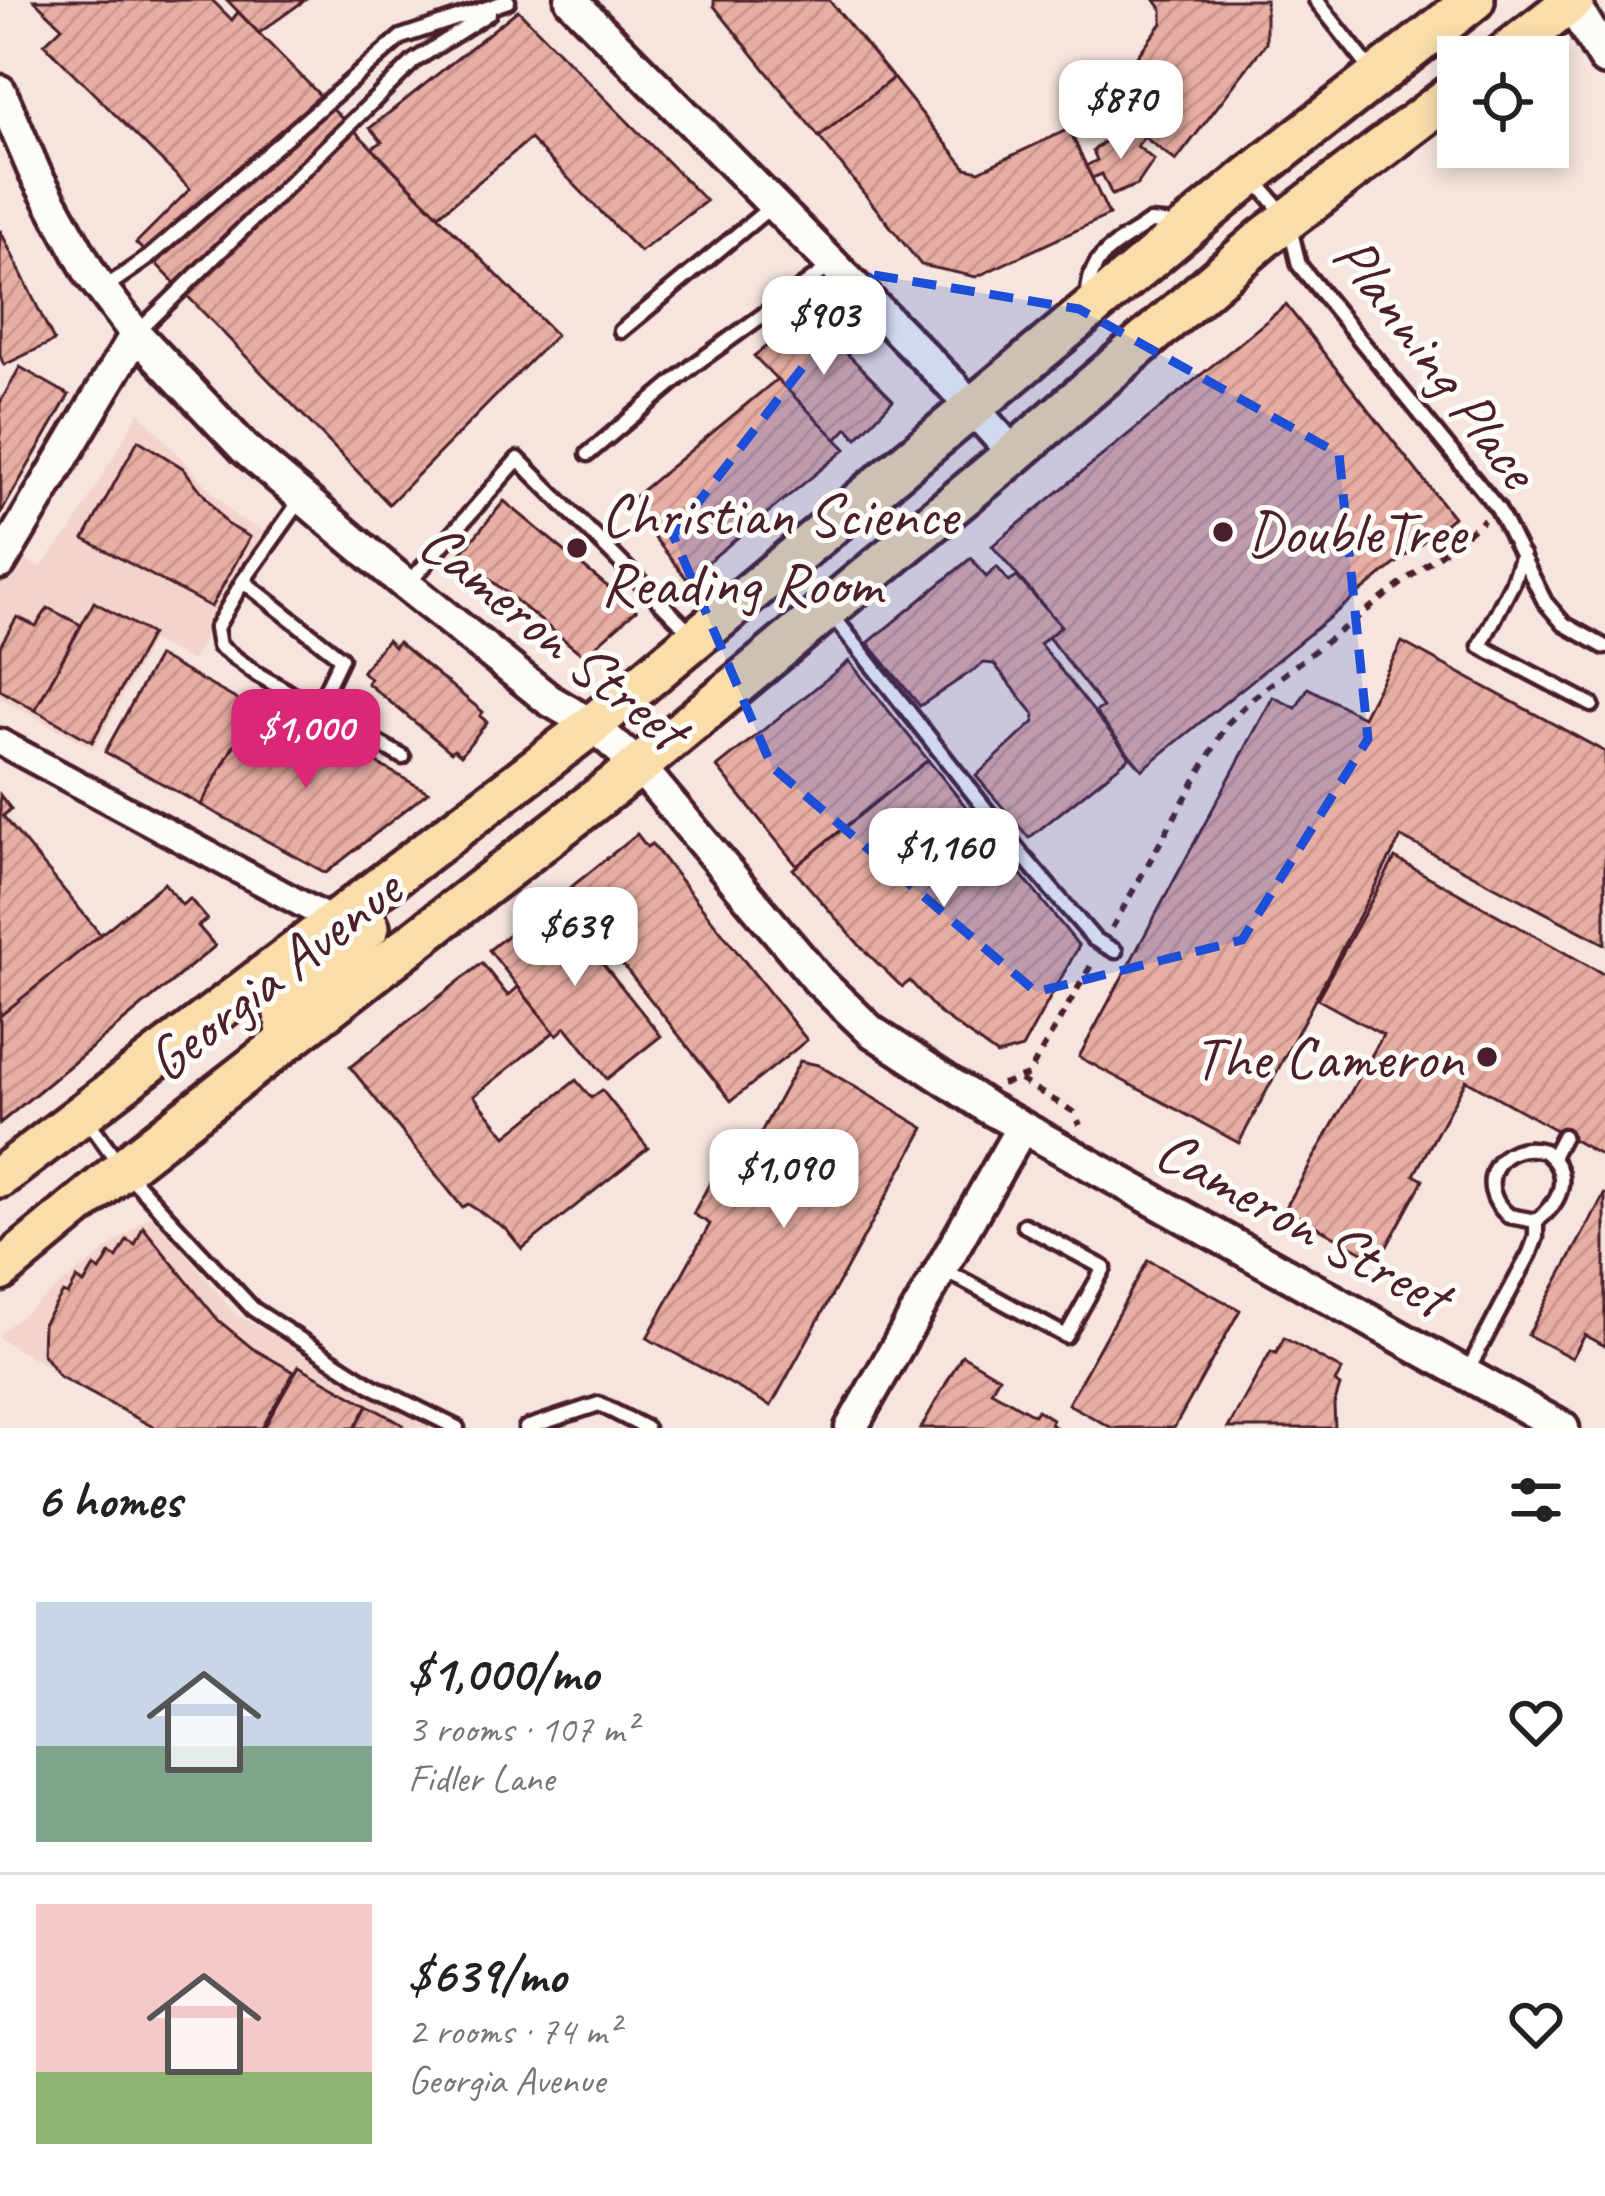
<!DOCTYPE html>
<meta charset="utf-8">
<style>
body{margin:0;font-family:Caveat,sans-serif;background:#f2f2f2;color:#222;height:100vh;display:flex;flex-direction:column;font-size:45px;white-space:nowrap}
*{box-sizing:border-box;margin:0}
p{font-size:39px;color:#767676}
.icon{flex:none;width:66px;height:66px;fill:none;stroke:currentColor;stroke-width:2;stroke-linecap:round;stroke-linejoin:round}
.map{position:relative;height:1428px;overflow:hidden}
.side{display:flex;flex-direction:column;background:#fff;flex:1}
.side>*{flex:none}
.tools{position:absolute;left:1437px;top:36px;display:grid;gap:24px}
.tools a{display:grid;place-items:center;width:132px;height:132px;border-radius:0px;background:#fff;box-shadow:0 6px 18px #0003;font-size:60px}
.price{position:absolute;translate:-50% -102px;padding:0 27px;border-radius:24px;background:#fff;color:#222;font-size:39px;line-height:78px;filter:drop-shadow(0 3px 6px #0008)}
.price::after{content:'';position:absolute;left:50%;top:72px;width:36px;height:27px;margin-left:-18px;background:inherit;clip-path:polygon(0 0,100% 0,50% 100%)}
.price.on{background:#db2777;color:#fff}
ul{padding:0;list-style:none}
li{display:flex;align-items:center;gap:36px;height:300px;padding:0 36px}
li+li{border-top:3px solid #e0e0e0}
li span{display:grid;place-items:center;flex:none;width:336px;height:240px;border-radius:0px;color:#555}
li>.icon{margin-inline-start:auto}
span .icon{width:144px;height:144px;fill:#fffc;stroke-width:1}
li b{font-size:51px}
h2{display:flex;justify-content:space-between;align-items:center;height:144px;padding:0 36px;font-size:51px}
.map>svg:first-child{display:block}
.built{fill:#f2d4cc}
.building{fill:url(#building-hatch);stroke:#4a1f2b;stroke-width:3}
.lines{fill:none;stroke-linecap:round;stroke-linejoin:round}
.service-casing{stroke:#4a1f2b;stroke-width:21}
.minor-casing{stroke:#4a1f2b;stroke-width:33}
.tertiary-casing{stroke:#4a1f2b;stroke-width:39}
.secondary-casing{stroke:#4a1f2b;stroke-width:42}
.primary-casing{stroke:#4a1f2b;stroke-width:48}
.path{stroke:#4a1f2b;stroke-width:6;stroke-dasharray:9 9;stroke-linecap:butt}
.service{stroke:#fdfcf7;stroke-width:12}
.minor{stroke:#fdfcf7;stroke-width:24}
.tertiary{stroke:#fdfcf7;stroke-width:30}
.secondary{stroke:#fdfcf7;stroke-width:33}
.primary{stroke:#f9deab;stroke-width:39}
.marked{fill:#1d4ed8;fill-opacity:0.2;stroke:#1d4ed8;stroke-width:9;stroke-dasharray:24 15;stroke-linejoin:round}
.poi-dot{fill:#4a1f2b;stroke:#fdfcf7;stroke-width:4.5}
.labels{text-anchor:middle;stroke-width:10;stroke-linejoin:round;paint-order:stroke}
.street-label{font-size:60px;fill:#4a1f2b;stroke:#fdfcf7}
.poi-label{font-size:60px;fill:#4a1f2b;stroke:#fdfcf7;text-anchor:start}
</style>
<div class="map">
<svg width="1605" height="1428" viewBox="0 0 1605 1428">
<defs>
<pattern id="building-hatch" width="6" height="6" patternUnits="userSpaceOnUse" patternTransform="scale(3)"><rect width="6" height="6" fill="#e7aea3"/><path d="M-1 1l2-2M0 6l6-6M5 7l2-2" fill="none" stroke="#c8958c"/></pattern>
</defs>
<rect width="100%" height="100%" fill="#f6e5de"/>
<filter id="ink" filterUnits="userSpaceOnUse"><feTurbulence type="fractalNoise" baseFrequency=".00833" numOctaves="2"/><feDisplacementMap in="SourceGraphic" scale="24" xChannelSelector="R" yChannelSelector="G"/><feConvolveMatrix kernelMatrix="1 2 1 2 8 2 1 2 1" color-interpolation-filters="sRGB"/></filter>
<g filter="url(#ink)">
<!-- built -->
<g class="built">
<polygon points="139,412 236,517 263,531 192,661 152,641 94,749 0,698 0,548 40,567 72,529"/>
<polygon points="153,1213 235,1314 447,1428 155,1428 0,1339 0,1333"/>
</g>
<!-- building -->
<g class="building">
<polygon points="34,0 212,0 232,20 238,12 556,335 389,504 136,243 190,189 44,44 62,27"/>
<polygon points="227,0 305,0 259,33"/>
<polygon points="714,0 829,0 893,78 819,137 714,6"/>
<polygon points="1155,0 1266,0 1266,43 1176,161 1101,105 1162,23 1162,10"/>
<polygon points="518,10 706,201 640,252 530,139 439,215 372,148 382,142 370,128"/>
<polygon points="893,78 966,168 979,171 1069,129 1109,215 976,277 921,265 819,137"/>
<polygon points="1133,129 1144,137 1137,146 1154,160 1137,185 1112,195 1102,174 1092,178 1086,166 1097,160 1093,151 1116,131 1126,138"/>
<polygon points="0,230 54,341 4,365 0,356"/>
<polygon points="1286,305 1453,517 1142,770 1095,712 1103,707 1048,637 1061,626 992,546"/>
<polygon points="807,313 893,400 857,438 847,428 836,440 754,356"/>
<polygon points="20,367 69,395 1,513 0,403"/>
<polygon points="777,379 846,449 687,579 627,503"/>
<polygon points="138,440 183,468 227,524 250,537 211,607 84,539"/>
<polygon points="504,501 636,610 584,656 460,555"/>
<polygon points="971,558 986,577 997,567 1009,582 1017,577 1061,626 1040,644 1130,757 1029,838 976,776 1034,722 1034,714 994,664 984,663 920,706 868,643"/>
<polygon points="94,602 151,634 92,742 35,710"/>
<polygon points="48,608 81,625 35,710 0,690 0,646 17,617 36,626"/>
<polygon points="387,640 394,647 398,642 483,712 480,716 487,722 461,755 454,749 451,752 367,683 370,679 362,671"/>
<polygon points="1402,642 1605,752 1605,944 1401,837 1239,1143 1079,1057 1273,697 1296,708 1308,688 1363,717"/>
<polygon points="158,656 254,709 201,805 105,752"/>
<polygon points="849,661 928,760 797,866 717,767"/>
<polygon points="254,709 275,722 282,710 428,792 326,873 201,805"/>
<polygon points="928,760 1079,946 1022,1048 997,1055 938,1012 910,981 902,987 861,947 793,869"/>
<polygon points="0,795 11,809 3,816 101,935 164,883 182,905 190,899 207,919 198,926 215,946 0,1123"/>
<polygon points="637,834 647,847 652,844 807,1040 731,1101 565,892"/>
<polygon points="1395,858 1605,975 1605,1151 1602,1156 1466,1080 1414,1175 1423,1180 1379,1261 1285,1209 1383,1035 1317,999"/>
<polygon points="164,883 182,905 190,899 207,919 198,926 215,946 0,1123 0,1016"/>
<polygon points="552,900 661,1036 607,1079 566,1027 557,1035 554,1032 489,950"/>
<polygon points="482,963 508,996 518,987 554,1032 474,1096 506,1136 576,1080 591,1098 602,1090 648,1148 522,1249 506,1229 468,1204 462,1207 350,1067"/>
<polygon points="800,1061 818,1065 924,1128 771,1406 647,1338 710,1224 693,1214 724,1157 742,1167"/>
<polygon points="1605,1193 1605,1346 1585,1335 1572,1358 1528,1335"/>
<polygon points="143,1227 219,1321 252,1348 294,1372 262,1428 155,1428 59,1376 42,1353 43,1324 63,1293 68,1295 77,1279 84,1284 94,1267 100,1271 110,1254 117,1258 127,1240 135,1245"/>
<polygon points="1148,1260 1240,1310 1174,1428 1112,1428 1068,1404"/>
<polygon points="1284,1338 1342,1370 1335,1382 1340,1386 1334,1405 1335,1428 1228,1428 1271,1351 1276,1353"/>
<polygon points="962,1355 999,1377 991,1391 1034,1415 1037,1410 1052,1419 1050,1424 1057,1428 921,1428"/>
<polygon points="299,1366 368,1405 355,1428 264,1428"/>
<polygon points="368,1405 403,1425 401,1428 355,1428"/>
</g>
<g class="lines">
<!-- service casing -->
<g class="service-casing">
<g id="service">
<polyline points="1316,0 1371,70"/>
<polyline points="1256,181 1288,219 1299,265 1498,509 1545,602 1564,624 1605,647"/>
<polyline points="103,289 149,257 401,37 508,1"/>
<path d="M1088,297C1088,253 1118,245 1150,222L1174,224"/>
<polyline points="621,331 773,205"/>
<polyline points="137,333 414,61 489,13"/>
<polyline points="588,454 694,365 832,265"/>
<polyline points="302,498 243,581 341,658 317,708"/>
<polyline points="1522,555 1512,584 1480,646 1592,705"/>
<polyline points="243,581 216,628 219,646 257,674 403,757"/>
<polyline points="408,584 518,459 691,633"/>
<polyline points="832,615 1022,855 1094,939 1115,951"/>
<polyline points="86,1118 123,1169 253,1309 374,1387 457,1428"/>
<polyline points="1552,1157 1563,1136"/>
<polyline points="941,1268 1066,1336 1104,1268 1024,1225"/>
<path d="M1466,1374L1530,1253L1536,1237V1221C1562,1202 1573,1173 1544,1151C1499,1138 1472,1186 1509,1216L1536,1221"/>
<polyline points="526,1428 599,1404 646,1428"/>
</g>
</g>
<!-- minor casing -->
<g class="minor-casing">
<polyline id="minor" points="0,742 335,922"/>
</g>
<!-- tertiary casing -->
<g class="tertiary-casing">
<g id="tertiary">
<polyline points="571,0 951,384 1014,454"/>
<polyline points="0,91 35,173 91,275 136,334 245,449 406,585 549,700 592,725 639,766 819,981 871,1031 988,1108 1563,1428"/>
<polyline points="0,563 136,334"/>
<polyline points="851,1428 1022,1127"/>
</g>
</g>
<!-- secondary casing -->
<g class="secondary-casing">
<polyline id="secondary" points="1570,0 1605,58"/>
</g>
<!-- primary casing -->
<g class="primary-casing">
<g id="primary">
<polyline points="1501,57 1574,0"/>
<polyline points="288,1038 282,1001 369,927"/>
<polyline points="0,1177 592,725 1251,175 1474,0"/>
<polyline points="0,1271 136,1158 639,766 1014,454 1265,237 1458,90"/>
</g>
</g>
<!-- path -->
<g class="path">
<polyline points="1112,928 1227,724 1253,698 1484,520"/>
<polyline points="1020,1080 1074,1112 1080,1125"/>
<polyline points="1002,1084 1028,1075 1094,960"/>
</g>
<!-- service -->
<use href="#service" class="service"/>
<!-- minor -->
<use href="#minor" class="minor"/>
<!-- tertiary -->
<use href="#tertiary" class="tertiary"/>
<!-- secondary -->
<use href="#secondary" class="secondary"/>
<!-- primary -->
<use href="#primary" class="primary"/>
</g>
</g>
<!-- marked area -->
<path class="marked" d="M874,275L1079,309L1339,454L1368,739L1242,940L1036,992L772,767L673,535Z"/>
<!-- markers -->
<g class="poi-dot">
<circle cx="1223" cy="532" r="12"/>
<circle cx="577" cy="548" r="12"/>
<circle cx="1487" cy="1057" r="12"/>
</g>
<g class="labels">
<!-- street labels -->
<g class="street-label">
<text transform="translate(1437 361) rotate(53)" y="21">Planning Place</text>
<text transform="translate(554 635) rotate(39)" y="21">Cameron Street</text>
<text transform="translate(273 974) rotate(-38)" y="21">Georgia Avenue</text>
<text transform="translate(1303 1222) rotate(29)" y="21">Cameron Street</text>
</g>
<!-- poi labels -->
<g class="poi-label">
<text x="601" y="535">Christian Science<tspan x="601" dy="69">Reading Room</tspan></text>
<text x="1247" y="553">DoubleTree</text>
<text x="1463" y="1078" text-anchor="end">The Cameron</text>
</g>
</g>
</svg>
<div class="tools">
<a><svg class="icon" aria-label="locate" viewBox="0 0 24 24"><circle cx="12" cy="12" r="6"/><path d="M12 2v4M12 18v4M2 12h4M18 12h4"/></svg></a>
</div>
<b class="price" style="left:1121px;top:162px">$870</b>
<b class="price" style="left:824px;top:378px">$903</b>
<b class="price on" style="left:306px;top:791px">$1,000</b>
<b class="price" style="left:944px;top:910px">$1,160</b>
<b class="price" style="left:575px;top:989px">$639</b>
<b class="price" style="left:784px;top:1231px">$1,090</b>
</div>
<section class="side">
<h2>6 homes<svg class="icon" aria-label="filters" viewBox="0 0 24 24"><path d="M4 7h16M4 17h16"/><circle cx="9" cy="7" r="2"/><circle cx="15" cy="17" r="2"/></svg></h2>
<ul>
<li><span style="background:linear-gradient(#c9d6e8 60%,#7fa58c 0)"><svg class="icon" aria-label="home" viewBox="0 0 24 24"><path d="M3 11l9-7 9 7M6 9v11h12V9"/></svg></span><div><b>$1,000/mo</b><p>3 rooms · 107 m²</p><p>Fidler Lane</p></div><svg class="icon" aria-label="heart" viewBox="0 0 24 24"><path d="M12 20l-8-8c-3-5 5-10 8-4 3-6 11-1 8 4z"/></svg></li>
<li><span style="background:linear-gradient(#f6c9c9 70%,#8fb573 0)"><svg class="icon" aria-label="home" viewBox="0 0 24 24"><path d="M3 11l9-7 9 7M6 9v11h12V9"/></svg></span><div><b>$639/mo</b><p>2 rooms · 74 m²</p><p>Georgia Avenue</p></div><svg class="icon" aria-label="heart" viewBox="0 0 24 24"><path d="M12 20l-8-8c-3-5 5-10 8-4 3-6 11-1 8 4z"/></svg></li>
</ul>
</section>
